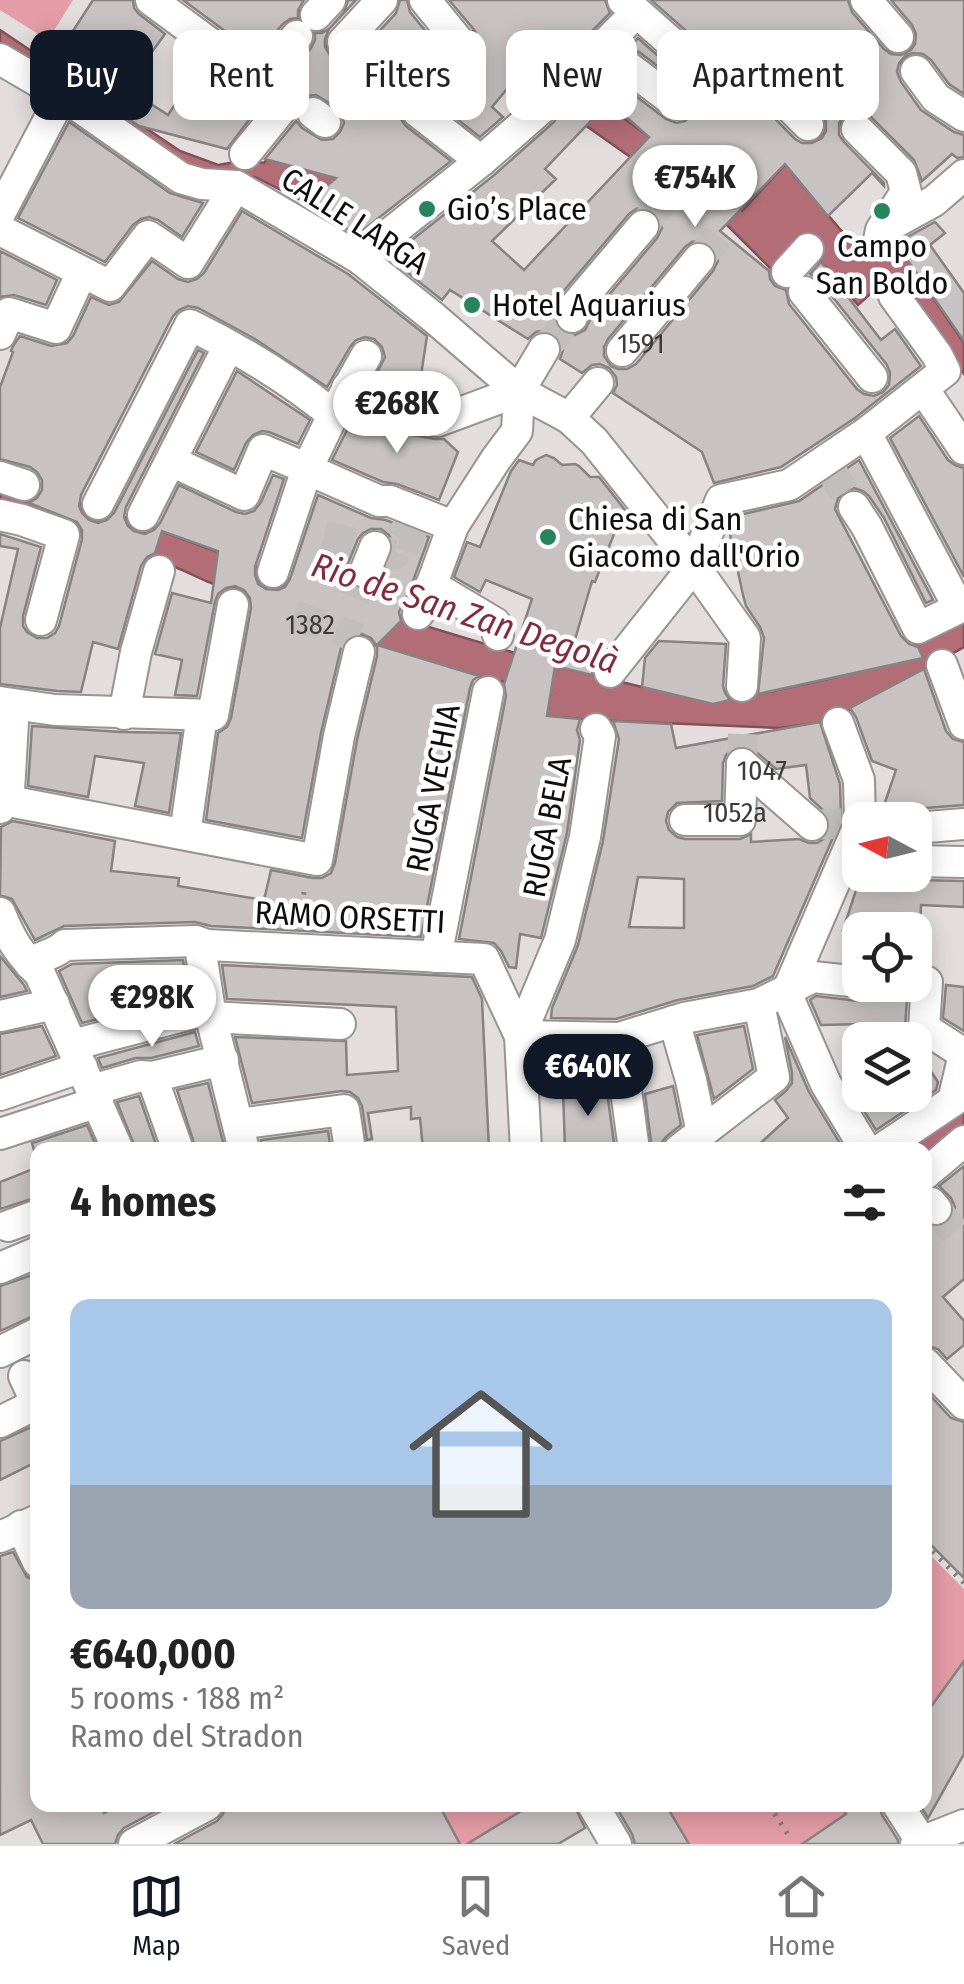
<!DOCTYPE html>
<meta charset="utf-8">
<style>
body{margin:0;font-family:"Fira Sans Condensed",sans-serif;background:#f2f2f2;color:#222;height:100vh;display:flex;flex-direction:column;font-size:38px;white-space:nowrap}
*{box-sizing:border-box;margin:0}
p{font-size:32px;color:#767676}
.icon{flex:none;width:55px;height:55px;fill:none;stroke:currentColor;stroke-width:2;stroke-linecap:round;stroke-linejoin:round}
.map{position:relative;flex:1;overflow:hidden}
.details{position:absolute;left:30px;top:1142px;width:902px;height:670px;display:flex;flex-direction:column;background:#fff;border-radius:20px;box-shadow:0 5px 25px #0003}
.details>*{flex:none}
.top-card{position:absolute;left:30px;top:30px;width:905px;height:90px;display:flex;gap:20px}
.needle{width:65px;rotate:277deg}
.controls{position:absolute;left:842px;top:802px;display:grid;gap:20px}
.controls a{display:grid;place-items:center;width:90px;height:90px;border-radius:20px;background:#fff;box-shadow:0 5px 25px #0003;font-size:50px}
.price{position:absolute;translate:-50% -85px;padding:0 22px;border-radius:35px;background:#fff;color:#222;font-size:32px;line-height:65px;filter:drop-shadow(0 2px 5px #0008)}
.price::after{content:'';position:absolute;left:50%;top:60px;width:30px;height:22px;margin-left:-15px;background:inherit;clip-path:polygon(0 0,100% 0,50% 100%)}
.price.current{background:#111827;color:#fff}
ul{padding:0;list-style:none}
li{display:grid;align-content:center;gap:20px;height:530px;padding:0 40px}
li+li{border-top:2px solid #e0e0e0}
li span{display:grid;place-items:center;height:310px;border-radius:20px;color:#555}
li>.icon{margin-inline-start:auto}
span .icon{width:180px;height:180px;fill:#fffc;stroke-width:1}
li b{font-size:42px}
h2{display:flex;justify-content:space-between;align-items:center;height:120px;padding:0 40px;font-size:42px}
.chip{padding:0 35px;border-radius:20px;background:#fff;box-shadow:0 5px 25px #0003;font-size:35px;line-height:90px}
.chip.current{background:#111827;color:#fff}
.tab-bar{display:flex;justify-content:space-around;align-items:center;height:140px;border-top:2px solid #e0e0e0;background:#fff;font-size:28px;color:#767676}
.tab-bar a{display:grid;justify-items:center;gap:5px}
.tab-bar .current{color:#111827}
.map>svg:first-child{display:block}
.green{fill:#e49da6}
.water{fill:#b36d77;stroke:#825057;stroke-width:2.5}
.building{fill:#c8c2c2;stroke:#888283;stroke-width:2.5;fill-rule:evenodd}
.lines{fill:none;stroke-linecap:round;stroke-linejoin:round}
.street-tunnel{stroke:#c3bebe;stroke-width:30;stroke-dasharray:30 15;stroke-linecap:butt}
.street-casing{stroke:#999393;stroke-width:34}
.path{stroke:#827e7e;stroke-width:5;stroke-dasharray:2.5 8;stroke-linecap:butt}
.street{stroke:#fff;stroke-width:30}
.poi-dot{fill:#26855d;stroke:#fff;stroke-width:4}
.labels{text-anchor:middle;stroke-width:9;stroke-linejoin:round;paint-order:stroke}
.number-label{font-size:28px;fill:#3d3a3a}
.poi-label{font-size:32px;fill:#0f0d0d;stroke:#fff;text-anchor:start}
.street-label{font-size:32px;fill:#0f0d0d;stroke:#fff}
.water-label{font-size:35px;font-style:italic;fill:#832c3e;stroke:#fff}
</style>
<div class="map">
<svg width="964" height="1844" viewBox="0 0 964 1844">
<rect width="100%" height="100%" fill="#e3dddd"/>
<!-- green -->
<g class="green">
<polygon points="0,0 73,0 48,40 0,10"/>
<polygon points="925,1550 964,1589 964,1661 938,1697 925,1723"/>
<polygon points="439,1805 520,1805 523,1810 467,1844 415,1844 450,1826"/>
<polygon points="666,1805 840,1805 848,1817 802,1844 690,1844"/>
</g>
<!-- water -->
<g class="water">
<polygon points="267,0 288,0 337,44 397,92 436,63 503,6 573,80 693,170 742,211 857,87 862,72 946,0 964,5 907,56 793,174 862,255 887,250 895,242 964,343 964,374 896,282 879,286 858,305 810,249 780,278 728,226 544,96 489,50 307,203 255,177 200,177 0,51 0,30 180,151 218,165 247,160 264,163 267,159 312,171 386,98 309,31 299,27"/>
<path d="M0,480L23,490L105,510L376,611L568,669L642,687L764,693L837,677L880,663L916,644L964,613V647L830,721L780,728L591,720L547,716L551,691L484,678L372,644C336,616 284,608 241,596C230,588 218,586 206,581C140,549 70,528 0,508Z"/>
<polygon points="964,1095 964,1130 925,1164 925,1150 889,1150"/>
</g>
<!-- building -->
<g class="building">
<polygon points="93,0 133,0 134,8 139,14 165,34 133,78 135,79 128,89 168,115 203,62 261,104 227,149 139,126 51,65"/>
<polygon points="183,0 304,0 298,10 298,18 290,19 283,24 256,54"/>
<polygon points="348,0 356,0 329,29 325,39 325,47 330,55 340,60 349,60 357,55 396,13 400,0 407,0 410,12 445,55 452,60 462,62 471,58 477,51 478,39 475,31 449,0 605,0 610,13 570,53 565,62 565,70 542,47 492,107 503,117 480,137 429,97 422,94 412,94 404,100 399,110 400,118 406,126 451,161 357,235 305,205 336,178 265,159 296,121 302,128 322,140 333,139 340,132 344,123 342,114 337,108 316,95 306,96 300,87 287,77 311,48 315,40 315,33 322,33 330,28 344,12"/>
<path d="M651,0H848L852,12L884,49L891,54L901,55L911,50L915,44L916,34L912,25L891,0H964V94L949,84L931,60L923,54L913,53L906,55L899,63L897,72L901,82L921,110L954,132L964,135V157L957,158L952,154L922,181L914,160L870,116L861,111H851L843,117L839,123V135L844,142L884,183V186L872,173L828,216L785,164L720,231L769,271L770,279L775,286L786,290L789,304L857,389L864,394L874,396L883,392L889,385L890,373L887,365L819,280L810,274L821,262L881,340L895,329L921,366L855,418L781,467L714,483L702,452L613,393L617,385L616,377L609,368L600,364L592,365L582,373L560,359L563,350L561,341L553,332L545,330L536,332L528,339L450,290L442,300L389,258L493,176L554,122L560,113V105L557,98L573,81L579,84H589L609,66L611,75L617,82L666,119L676,123L685,121L691,116L696,105L694,96L689,90L639,52L627,49L638,38L697,91L705,94H714L735,78L795,139L802,143H812L822,138L826,131V121L822,113L749,39L740,34H731L709,51ZM606,105L622,117L624,115L649,137L524,270L492,241L556,179L545,169ZM645,208L654,211L660,219L662,228L657,238L593,314L585,330L575,335H567L559,330L554,322V312L562,293L629,214L636,209ZM701,240L710,244L716,252L718,261L713,271L636,364L627,369H618L611,366L604,356V347L608,339L685,247L692,242Z"/>
<polygon points="69,122 170,193 203,203 182,237 158,220 149,217 141,219 133,225 105,262 18,218"/>
<path d="M242,211L348,274L427,336L420,382L424,384L420,399L374,379L385,357L382,347L374,339L365,337L356,340L350,347L327,387L255,339L198,308L188,306L179,310L173,316L81,495L79,506L82,513L89,520L98,523L107,520L114,513L198,350L204,353L126,507L124,517L128,526L134,531L145,534L154,530L160,523L179,485L236,512L245,514L254,511L261,502L273,475L284,479L255,567V575L258,584L266,589L278,590L285,587L290,579L318,495L371,518L386,520L429,537L408,595L402,605L399,612L401,621L377,645L479,676L473,680L470,688L421,937L211,926L195,922L64,926L35,940L12,899L0,895L1,827L13,821L115,841L111,871L179,878L178,886L264,900L271,870L313,878H322L331,873L335,863L357,740L377,656V646L371,638L362,634H355L346,638L341,648L321,733L302,838L206,820L218,733L227,727L231,718L251,608L250,598L244,590L235,586L226,588L218,594L215,602L197,696L175,695L182,660L155,654L172,593L211,603L218,551L162,531L155,553L147,557L141,566L118,649L93,642L81,692L57,691L0,684V628L18,549L0,546V534L41,547L23,616V626L27,632L37,638H47L55,633L59,626L82,539V530L77,522L29,503L37,498L42,490V480L37,472L30,467L0,459V387L13,352L11,351L13,346L20,336L51,346L67,343L73,336L91,297L109,305L119,302L152,261L178,279L188,282L197,279L204,273ZM371,529H381L389,535L393,543V553L377,586L369,590H359L350,583L347,576V566L358,539L363,533Z"/>
<polygon points="935,222 945,233 930,245 964,293 964,341 897,245 898,242"/>
<polygon points="0,251 57,280 46,305 14,295 0,297"/>
<polygon points="237,371 310,420 298,444 269,432 262,431 253,435 246,443 234,470 196,452"/>
<polygon points="356,412 408,434 435,439 444,439 458,452 439,500 397,484 383,482 332,460"/>
<polygon points="919,416 948,460 955,465 964,468 964,577 890,438"/>
<polygon points="546,455 554,458 562,465 575,464 579,466 590,477 599,477 629,515 624,527 618,524 595,582 592,581 574,643 603,650 595,661 592,675 555,666 547,716 580,719 577,730 580,740 567,833 542,934 541,938 520,934 516,968 509,967 501,951 494,943 459,939 506,696 504,684 532,599 486,580 480,592 454,577 467,542 480,547 511,471 519,460 533,465 536,460"/>
<polygon points="859,460 933,600 926,603 884,518 869,496 863,491 854,488 845,491 838,498 835,509 901,636 909,644 918,647 923,658 758,694 764,638 760,627 746,606 743,595 729,530 735,516 799,501"/>
<polygon points="659,641 726,644 723,686 725,693 730,700 713,704 642,687 645,658"/>
<polygon points="924,669 946,731 953,739 964,742 964,805 913,809 904,813 898,820 879,820 896,770 872,761 856,717 850,708"/>
<path d="M613,721L671,724L676,748L820,722L840,784L841,819L773,976L753,986L678,1000L616,1019L551,1018L552,1008L578,945L603,841L619,739ZM745,746L754,750L776,769L806,765L810,798L824,811L830,820V830L825,838L817,843H809L799,839L751,842V834L740,839H685L677,837L669,830L666,821L668,812L677,803L722,801L723,763L726,755L734,747ZM638,877L684,879V928L629,927Z"/>
<polygon points="32,726 121,732 181,733 169,813 135,806 144,763 95,756 88,797 28,786"/>
<polygon points="861,875 903,875 915,880 964,881 964,907 921,905 920,930 843,930"/>
<polygon points="0,956 24,985 27,991 0,997"/>
<polygon points="183,960 189,995 155,1004 152,980 104,986 114,1015 82,1023 59,971 72,964"/>
<polygon points="222,965 472,977 482,999 489,1150 423,1150 420,1118 411,1119 411,1107 368,1113 372,1139 367,1140 362,1106 358,1098 350,1092 342,1091 252,1103 235,1037 346,1041 347,1075 398,1071 396,1007 227,999"/>
<polygon points="946,985 964,987 964,1031 943,1018"/>
<polygon points="878,986 897,986 899,992 907,999 905,1028 910,1040 867,1040 865,1024 821,1025 810,1000 816,996 858,1001 867,999 874,994"/>
<polygon points="42,1026 56,1056 0,1075 0,1034"/>
<polygon points="744,1026 753,1069 714,1099 697,1035"/>
<polygon points="195,1032 199,1046 151,1058 136,1058 102,1068 98,1058"/>
<polygon points="785,1037 809,1092 844,1150 753,1150 788,1118 775,1100 786,1091 792,1083 792,1073"/>
<polygon points="915,1047 938,1082 936,1090 876,1130 861,1106 878,1095 915,1095"/>
<polygon points="208,1083 225,1150 196,1150 177,1090"/>
<polygon points="606,1084 615,1150 565,1150 563,1089"/>
<polygon points="673,1086 681,1125 667,1136 662,1142 661,1150 652,1150 645,1094"/>
<polygon points="139,1096 158,1150 136,1150 117,1102"/>
<polygon points="87,1125 98,1150 34,1150 32,1143"/>
<polygon points="328,1131 331,1150 262,1150 261,1140"/>
<polygon points="964,1166 964,1279 943,1297 964,1321 964,1345 947,1359 938,1349 925,1345 925,1224 930,1227 940,1227 947,1224 953,1216 955,1207 951,1198 939,1186"/>
<polygon points="38,1167 38,1197 0,1209 0,1182"/>
<polygon points="38,1273 38,1314 0,1331 0,1286"/>
<polygon points="925,1390 951,1418 964,1422 964,1578 925,1539"/>
<polygon points="38,1424 38,1461 0,1480 0,1441"/>
<polygon points="13,1552 27,1577 38,1581 38,1805 100,1805 104,1813 120,1805 167,1805 124,1828 118,1835 115,1844 43,1844 31,1820 0,1835 0,1556"/>
<polygon points="964,1661 964,1754 928,1818 920,1805 925,1805 925,1715"/>
<polygon points="226,1805 439,1805 460,1844 174,1844 217,1821 223,1814"/>
<polygon points="531,1805 574,1805 585,1828 558,1844 467,1844"/>
<polygon points="615,1805 666,1805 689,1844 635,1844 632,1834"/>
<polygon points="840,1805 879,1805 882,1815 898,1840 898,1844 802,1844 846,1814"/>
</g>
<g class="lines">
<!-- street-tunnel -->
<g class="street-tunnel">
<polyline points="643,226 671,191"/>
<polyline points="699,259 721,233"/>
<polyline points="544,349 572,317"/>
<polyline points="829,467 854,507"/>
<polyline points="324,535 394,554 402,534 424,542"/>
<polyline points="354,598 365,572"/>
<polyline points="294,615 359,638"/>
<polyline points="742,764 743,733"/>
<polyline points="812,825 847,823"/>
<polyline points="936,1209 964,1243"/>
</g>
<!-- street casing -->
<g class="street-casing">
<g id="street">
<polyline points="151,0 288,101 245,154"/>
<polyline points="425,0 460,43"/>
<polyline points="623,0 709,76 736,52 808,125"/>
<polyline points="866,0 898,37"/>
<polyline points="316,15 330,0"/>
<polyline points="343,42 382,0"/>
<polyline points="0,59 65,97 181,178 202,184 236,186 359,258 433,317 519,391 569,418 594,441 694,566 745,638 742,686"/>
<polyline points="583,66 636,13"/>
<polyline points="628,67 677,104"/>
<polyline points="916,71 936,98 964,116"/>
<polyline points="260,79 297,36"/>
<polyline points="418,112 481,161"/>
<polyline points="313,113 325,122"/>
<polyline points="857,129 901,173 906,192 881,230 878,245"/>
<polyline points="0,213 62,95"/>
<polyline points="883,229 934,201 964,175"/>
<polyline points="0,230 110,286 148,236 188,263 236,186"/>
<polyline points="359,258 481,161 542,108"/>
<polyline points="787,272 808,249"/>
<polyline points="804,292 872,377"/>
<polyline points="572,317 576,305 643,226"/>
<polyline points="0,334 9,313 56,328 82,272"/>
<polyline points="622,351 699,259"/>
<polyline points="347,388 415,417 438,421 519,391"/>
<polyline points="924,390 964,449"/>
<polyline points="569,418 598,383"/>
<polyline points="171,461 244,495 263,450 301,466"/>
<polyline points="307,469 379,501 390,501 453,526"/>
<polyline points="0,477 24,485"/>
<path d="M98,504L190,325C241,350 289,379 333,415"/>
<polyline points="854,507 867,527 918,628 959,608 866,433"/>
<polyline points="0,515 22,520 64,535 41,620"/>
<polyline points="143,515 221,361"/>
<polyline points="273,572 307,469 333,415 366,356"/>
<polyline points="365,572 375,547"/>
<polyline points="431,585 495,623 498,635"/>
<polyline points="418,614 425,603 453,526 496,459 517,431 519,391 544,349"/>
<polyline points="942,665 964,724"/>
<polyline points="610,672 694,566 721,500 789,485 866,433 945,371 937,355 894,296"/>
<polyline points="0,702 55,710 213,715 233,605"/>
<polyline points="124,714 136,652 159,571"/>
<polyline points="838,723 859,780 860,823 788,990 791,1004 826,1084 866,1150"/>
<polyline points="742,764 812,825"/>
<polyline points="3,800 317,860 339,736 359,652"/>
<polyline points="0,808 9,791 14,705"/>
<polyline points="685,820 740,820 742,764"/>
<polyline points="915,828 964,824"/>
<polyline points="185,834 202,715"/>
<polyline points="915,861 964,862"/>
<path d="M0,913C11,941 19,953 40,974L118,1150"/>
<polyline points="207,945 201,953 211,1017 244,1150"/>
<polyline points="436,957 488,692"/>
<path d="M30,964C43,954 53,956 65,945L196,941L207,945L484,959L520,1036L619,1038L684,1018L759,1004L813,977L860,982"/>
<polyline points="915,982 927,982 924,1028 964,1054"/>
<polyline points="0,1016 54,1004"/>
<polyline points="211,1017 340,1024"/>
<polyline points="674,1021 691,1080 702,1133"/>
<polyline points="619,1038 634,1150"/>
<polyline points="72,1045 210,1009"/>
<polyline points="152,1077 178,1150"/>
<polyline points="92,1090 141,1076 152,1077 223,1060"/>
<polyline points="0,1095 82,1067"/>
<polyline points="238,1124 344,1110 350,1150"/>
<polyline points="0,1134 98,1102"/>
<polyline points="526,1150 520,1036 560,940 585,837 600,736 596,729"/>
<polyline points="679,1150 774,1077 759,1004"/>
<polyline points="880,1150 953,1101 964,1054"/>
<polyline points="925,1174 964,1141"/>
<polyline points="931,1203 936,1209"/>
<polyline points="8,1226 38,1215"/>
<polyline points="0,1268 38,1252"/>
<polyline points="0,1352 38,1333"/>
<polyline points="925,1363 964,1404"/>
<polyline points="24,1376 37,1404"/>
<polyline points="0,1422 38,1403"/>
<polyline points="21,1526 38,1562"/>
<polyline points="0,1537 38,1520"/>
<polyline points="593,1805 616,1844"/>
<polyline points="898,1805 921,1841"/>
<polyline points="134,1844 207,1805"/>
<polyline points="916,1844 964,1825"/>
</g>
</g>
<!-- path -->
<g class="path">
<polyline points="302,905 305,886"/>
<polyline points="925,1544 964,1583"/>
<polyline points="769,1805 790,1838"/>
</g>
<!-- street -->
<use href="#street" class="street"/>
</g>
<!-- markers -->
<g class="poi-dot">
<circle cx="427" cy="209" r="10"/>
<circle cx="882" cy="211" r="10"/>
<circle cx="472" cy="305" r="10"/>
<circle cx="548" cy="537" r="10"/>
</g>
<g class="labels">
<!-- number labels -->
<g class="number-label">
<text x="641" y="353">1591</text>
<text x="310" y="634">1382</text>
<text x="762" y="780">1047</text>
<text x="735" y="822">1052a</text>
</g>
<!-- poi labels -->
<g class="poi-label">
<text x="447" y="220">Gio’s Place</text>
<text x="882" y="257" text-anchor="middle">Campo<tspan x="882" dy="37">San Boldo</tspan></text>
<text x="492" y="316">Hotel Aquarius</text>
<text x="568" y="530">Chiesa di San<tspan x="568" dy="37">Giacomo dall'Orio</tspan></text>
</g>
<!-- street labels -->
<g class="street-label">
<text transform="translate(355 221) rotate(33)" y="11">CALLE LARGA</text>
<text transform="translate(433 788) rotate(-79)" y="11">RUGA VECHIA</text>
<text transform="translate(547 827) rotate(-79)" y="11">RUGA BELA</text>
<text transform="translate(350 917) rotate(3)" y="11">RAMO ORSETTI</text>
</g>
<!-- water labels -->
<g class="water-label">
<text transform="translate(465 613) rotate(18)" y="12">Rio de San Zan Degolà</text>
</g>
</g>
</svg>
<div class="controls">
<a><svg class="needle" viewBox="-14 -14 28 28"><path d="M0-13l5 13h-10z" fill="#e53935"/><path d="M0 13l5-13h-10z" fill="#767676"/></svg></a>
<a><svg class="icon" aria-label="locate" viewBox="0 0 24 24"><circle cx="12" cy="12" r="6"/><path d="M12 2v4M12 18v4M2 12h4M18 12h4"/></svg></a>
<a><svg class="icon" aria-label="layers" viewBox="0 0 24 24"><path d="M12 4l9 5-9 5-9-5zM3 14l9 5 9-5"/></svg></a>
</div>
<b class="price" style="left:695px;top:230px">€754K</b>
<b class="price" style="left:397px;top:456px">€268K</b>
<b class="price" style="left:152px;top:1050px">€298K</b>
<b class="price current" style="left:588px;top:1119px">€640K</b>
<div class="top-card">
<a class="chip current">Buy</a>
<a class="chip">Rent</a>
<a class="chip">Filters</a>
<a class="chip">New</a>
<a class="chip">Apartment</a>
</div>
<section class="details">
<h2>4 homes<svg class="icon" aria-label="filters" viewBox="0 0 24 24"><path d="M4 7h16M4 17h16"/><circle cx="9" cy="7" r="2"/><circle cx="15" cy="17" r="2"/></svg></h2>
<ul>
<li><span style="background:linear-gradient(#a9c7e8 60%,#9aa5b1 0)"><svg class="icon" aria-label="home" viewBox="0 0 24 24"><path d="M3 11l9-7 9 7M6 9v11h12V9"/></svg></span><div><b>€640,000</b><p>5 rooms · 188 m²</p><p>Ramo del Stradon</p></div></li>
</ul>
</section>
</div>
<nav class="tab-bar">
<a class="current"><svg class="icon" aria-label="map" viewBox="0 0 24 24"><path d="M3 6l6-2 6 2 6-2v14l-6 2-6-2-6 2zM9 4v14M15 6v14"/></svg>Map</a>
<a><svg class="icon" aria-label="saved" viewBox="0 0 24 24"><path d="M7 4h10v16l-5-4-5 4z"/></svg>Saved</a>
<a><svg class="icon" aria-label="home" viewBox="0 0 24 24"><path d="M3 11l9-7 9 7M6 9v11h12V9"/></svg>Home</a>
</nav>
